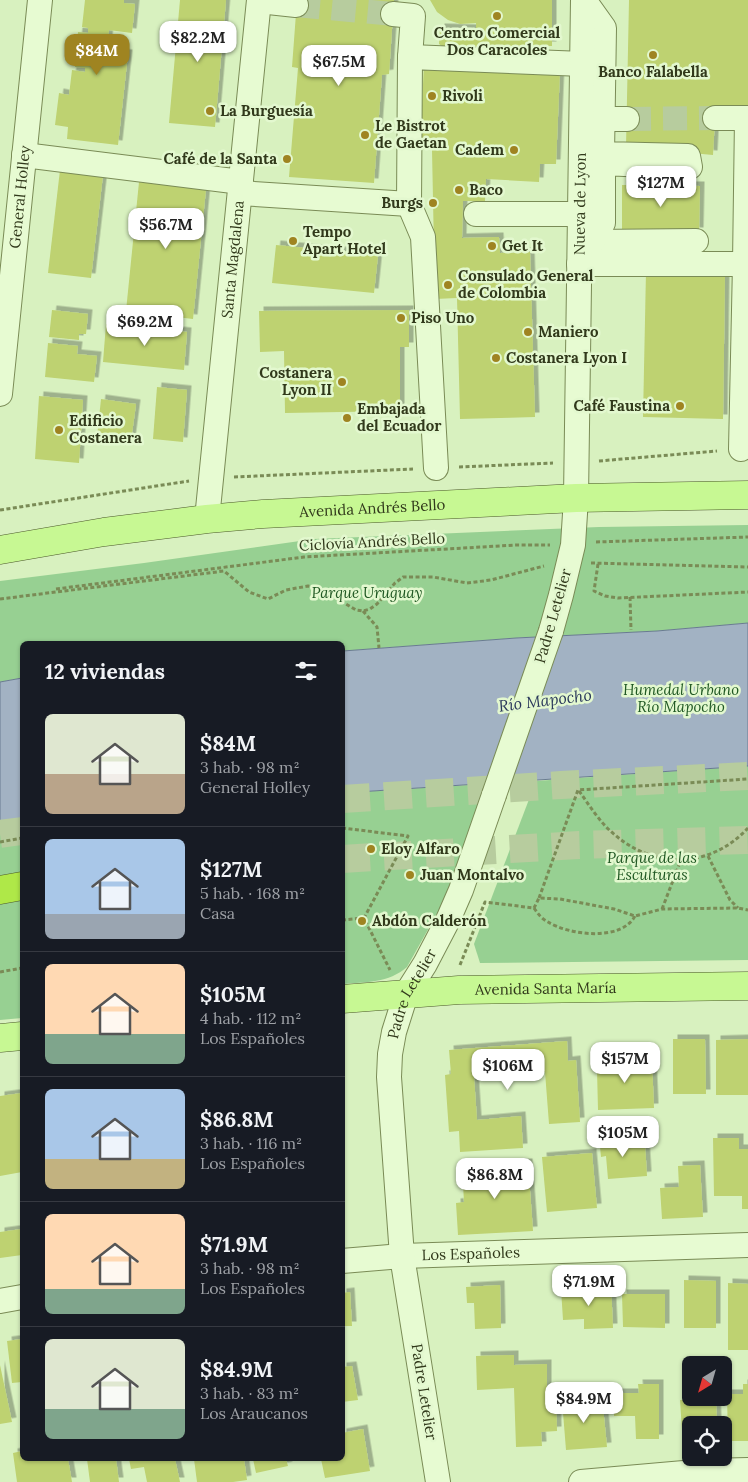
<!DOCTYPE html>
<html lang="es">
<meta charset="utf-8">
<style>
body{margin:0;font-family:Lora,serif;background:#242831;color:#f1f3f6;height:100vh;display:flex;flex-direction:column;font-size:19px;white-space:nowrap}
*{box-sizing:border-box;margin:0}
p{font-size:16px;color:#9ea1a6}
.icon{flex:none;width:28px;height:28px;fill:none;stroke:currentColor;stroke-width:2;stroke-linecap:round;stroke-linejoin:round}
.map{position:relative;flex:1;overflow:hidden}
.drawer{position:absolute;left:20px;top:641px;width:325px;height:820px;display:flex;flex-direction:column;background:#171b24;border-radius:8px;box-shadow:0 1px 4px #0004}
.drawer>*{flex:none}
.needle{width:32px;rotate:217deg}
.controls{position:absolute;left:682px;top:1356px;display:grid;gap:10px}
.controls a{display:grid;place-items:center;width:50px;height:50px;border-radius:8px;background:#171b24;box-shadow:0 1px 4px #0004;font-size:25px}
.price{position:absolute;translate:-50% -42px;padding:0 11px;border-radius:10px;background:#fff;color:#222;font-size:16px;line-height:32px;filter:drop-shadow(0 1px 2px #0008)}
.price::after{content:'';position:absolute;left:50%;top:30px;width:15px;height:11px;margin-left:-8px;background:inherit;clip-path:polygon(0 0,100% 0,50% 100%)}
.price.selected{background:#9f8421;color:#fff}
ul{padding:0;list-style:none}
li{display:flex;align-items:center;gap:15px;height:125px;padding:0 25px}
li+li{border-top:1px solid #363941}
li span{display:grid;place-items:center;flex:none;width:140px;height:100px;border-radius:8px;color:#555}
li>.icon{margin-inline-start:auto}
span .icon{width:60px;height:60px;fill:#fffc;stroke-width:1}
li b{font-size:21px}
h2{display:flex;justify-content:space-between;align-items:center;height:60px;padding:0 25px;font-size:21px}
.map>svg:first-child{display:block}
.green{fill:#97d092}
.water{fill:#a2b2c3;stroke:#697b91}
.building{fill:#bed271;filter:url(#shadow)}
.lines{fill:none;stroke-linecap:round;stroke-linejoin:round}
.minor-tunnel{stroke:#b7cc9e;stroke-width:24;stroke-dasharray:24 12;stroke-linecap:butt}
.highway-tunnel{stroke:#b7cc9e;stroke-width:28;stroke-dasharray:28 14;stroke-linecap:butt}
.minor-casing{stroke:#7a8b56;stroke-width:26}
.major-casing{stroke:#4c582b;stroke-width:29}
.highway-casing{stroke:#4c582b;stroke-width:29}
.path{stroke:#7a8b56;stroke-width:3;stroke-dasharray:4 2.5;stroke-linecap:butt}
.minor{stroke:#e7fbd2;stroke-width:24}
.major{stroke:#c7f893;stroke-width:28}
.highway{stroke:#afe848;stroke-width:28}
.minor-bridge-casing{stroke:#7a8b56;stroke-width:26;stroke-linecap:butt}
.minor-bridge{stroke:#e7fbd2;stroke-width:24}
.poi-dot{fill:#9f8421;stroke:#e3f8cf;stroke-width:2}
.labels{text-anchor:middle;stroke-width:5;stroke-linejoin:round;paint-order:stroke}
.poi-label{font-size:15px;font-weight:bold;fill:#31391b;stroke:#e3f8cf;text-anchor:start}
.street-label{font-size:15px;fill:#31391b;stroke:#e3f8cf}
.park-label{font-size:15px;font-style:italic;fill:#205823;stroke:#e3f8cf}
.water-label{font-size:16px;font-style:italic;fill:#29375a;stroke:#e3f8cf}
</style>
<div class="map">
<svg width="748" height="1482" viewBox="0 0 748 1482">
<defs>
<filter id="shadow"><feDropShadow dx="4.5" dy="-4.5" stdDeviation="0" flood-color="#0004"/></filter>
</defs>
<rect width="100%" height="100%" fill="#d8f1bf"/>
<!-- green -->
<g class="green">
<polygon points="748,525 748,623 657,631 516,638 343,651 342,644 22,644 22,678 0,682 0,581 144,563 314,539 599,527"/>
<polygon points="748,766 748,960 480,963 474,944 536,781"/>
<path d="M485,784L449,892L407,967C389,983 365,982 343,984V793Z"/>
<polygon points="22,820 22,1018 0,1020 0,824"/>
</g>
<!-- water -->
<g class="water">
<polygon points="748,623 748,766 343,793 343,651 516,638 657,631"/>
<polygon points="22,678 22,820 0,824 0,682"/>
</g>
<!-- building -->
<g class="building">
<polygon points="85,0 124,0 124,3 135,4 132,33 109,30 108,40 112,40 111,52 128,54 118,145 67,139 68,127 55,125 59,93 69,95 72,70 85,72 85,68 75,67 78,32 88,33 88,28 82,27"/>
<polygon points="180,0 226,0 215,127 169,123"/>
<polygon points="297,0 394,0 389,74 382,75 374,183 289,177 298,68 292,67"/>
<polygon points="430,0 552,0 552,46 535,46 534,59 456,56 439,44 440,28 476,29 476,23 460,24 448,20 437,12"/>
<polygon points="629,0 748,0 748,118 715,118 713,155 626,147"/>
<polygon points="424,63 560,70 556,164 540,164 539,182 486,179 485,201 463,201 462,238 499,237 500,253 530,252 535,417 460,419 457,298 435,299 432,150 420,149"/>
<polygon points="60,170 103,175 91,278 48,273"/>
<polygon points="139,182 206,189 193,319 126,311"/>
<polygon points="622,185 700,186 699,232 622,230"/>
<polygon points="276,245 378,255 374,293 272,283"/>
<polygon points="646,271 725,273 723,419 643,417"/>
<polygon points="52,310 88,314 86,334 79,334 79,340 49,337"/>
<polygon points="409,310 409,347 400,347 400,411 285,413 284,351 260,352 259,311"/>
<polygon points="106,324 187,332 184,370 103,362"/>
<polygon points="48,343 78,346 77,354 97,356 94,382 45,377"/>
<polygon points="157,387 187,390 183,442 153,439"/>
<polygon points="39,396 83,400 79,463 35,459"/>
<polygon points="101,399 136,404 131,441 97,437"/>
<polygon points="673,1039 705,1039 706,1094 673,1094"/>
<polygon points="748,1039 748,1095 716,1095 716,1040"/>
<polygon points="567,1041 568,1061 576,1060 580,1122 549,1124 545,1072 474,1077 477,1120 521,1116 523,1148 460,1152 459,1131 449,1132 445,1075 451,1074 449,1050"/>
<polygon points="628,1054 628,1063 652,1062 654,1108 598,1110 597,1070 606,1070 605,1055"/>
<polygon points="22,1093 22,1172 0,1176 0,1096"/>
<polygon points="619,1135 620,1146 645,1144 647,1176 608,1179 606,1156 601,1157 599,1136"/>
<polygon points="713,1138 739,1138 739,1149 748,1149 748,1209 742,1209 742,1196 714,1196"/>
<polygon points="592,1153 597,1208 547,1212 542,1157"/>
<polygon points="528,1163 533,1231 458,1235 456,1203 464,1202 462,1167"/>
<polygon points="700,1165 703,1217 662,1219 660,1188 679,1187 678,1166"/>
<polygon points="22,1229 22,1255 0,1258 0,1232"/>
<polygon points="684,1280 716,1281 716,1328 684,1328"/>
<polygon points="728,1283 748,1284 748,1350 728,1350"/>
<polygon points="500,1285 501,1328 475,1329 474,1303 467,1303 466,1287"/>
<polygon points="588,1285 611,1285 613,1328 584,1329 584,1319 563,1320 561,1289 575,1289 575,1296 589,1295"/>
<polygon points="350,1292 352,1326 342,1326 342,1293"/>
<polygon points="622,1294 665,1294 665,1328 623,1327"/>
<polygon points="22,1339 22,1382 12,1383 7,1341"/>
<polygon points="514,1355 514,1365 547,1364 547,1396 556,1396 557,1431 541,1432 542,1446 516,1447 514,1388 477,1390 476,1356"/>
<polygon points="0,1365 12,1422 0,1424"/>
<polygon points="352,1366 358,1400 342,1402 342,1367"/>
<polygon points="638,1384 659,1384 659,1439 636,1439 635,1416 614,1416 613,1393 639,1393"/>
<polygon points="743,1384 748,1384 748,1441 728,1441 727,1394 743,1394"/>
<polygon points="602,1397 607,1447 566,1450 562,1400"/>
<polygon points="716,1398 717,1425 691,1425 691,1430 682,1431 680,1400"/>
<polygon points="363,1429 370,1471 325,1478 321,1459 342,1459 342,1433"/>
<polygon points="22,1451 22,1459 68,1459 72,1482 17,1482 13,1453"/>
<polygon points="87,1459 116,1459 119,1482 90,1482"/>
<polygon points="129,1459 175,1459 180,1482 147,1482 144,1467 131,1469"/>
<polygon points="194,1459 244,1459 247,1480 233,1482 197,1482"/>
<polygon points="253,1459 286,1459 288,1466 256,1473"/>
</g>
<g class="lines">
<!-- minor-tunnel -->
<g class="minor-tunnel">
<polyline points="296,5 393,14"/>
<polyline points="627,119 715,118"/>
</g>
<!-- highway-tunnel -->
<g class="highway-tunnel">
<polyline points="342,799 561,785 748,776"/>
<polyline points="0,834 22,831"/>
<polyline points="342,859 579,845 748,840"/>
</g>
<!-- minor casing -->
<g class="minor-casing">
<g id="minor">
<polyline points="259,1 296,5"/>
<polyline points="393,14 413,16 410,57"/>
<polyline points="715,118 748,118"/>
<polyline points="602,119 627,119"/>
<polyline points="24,155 241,182"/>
<polyline points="240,193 409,204"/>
<polyline points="476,214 580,214"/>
<polyline points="592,242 696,241"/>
<polyline points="580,263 603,223 603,163 690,167 688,156 602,154 604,28 584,0"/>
<polyline points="579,264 745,264 741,449"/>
<polyline points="745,264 747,118"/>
<path id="s1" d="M0,394L40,0"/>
<polyline points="436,468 423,237 409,204 410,57 583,64"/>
<path id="s2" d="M207,519L259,0"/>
<path id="s3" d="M551,631L561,595L573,545L576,498L583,0"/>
<path id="s4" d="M342,1261L402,1256L748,1245"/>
<polyline points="0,1301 22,1297"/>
<path id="s5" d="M438,1482L402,1256L389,1077L390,1054L394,1032L406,994L425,964L448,920L461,890L494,795"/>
<polyline points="581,1482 707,1471 748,1470"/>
</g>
</g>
<!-- major casing -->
<g class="major-casing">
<g id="major">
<path id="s6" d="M0,550L104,532L207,519L263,514L576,498L748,495"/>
<path id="s7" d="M342,999L459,990L748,986"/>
<polyline points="0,1038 22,1036"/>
</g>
</g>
<!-- highway casing -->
<g class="highway-casing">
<polyline id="highway" points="0,890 22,886"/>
</g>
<!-- path -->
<g class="path">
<polyline points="599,461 717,451"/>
<polyline points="459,467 553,463"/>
<polyline points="234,477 413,469"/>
<polyline points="0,510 189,481"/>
<polyline points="596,542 748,537"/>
<polyline points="591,563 748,567"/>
<polyline points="598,564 594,591 605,596 618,598 748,592"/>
<polyline points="56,589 304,557 517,545 550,545"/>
<polyline points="630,597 631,630"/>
<polyline points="0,599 224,571 249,592 268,599 286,590 308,586 319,588 356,610 363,611 370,609 377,604 395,583 403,577 433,577 467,583 491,580 544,566"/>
<polyline points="363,611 377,627 379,648"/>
<path d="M579,791C590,806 600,823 615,835C656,870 711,868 748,828"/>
<polyline points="342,828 408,836 364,918 390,970"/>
<polyline points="0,842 22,838"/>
<polyline points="708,856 730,900 738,908"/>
<polyline points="539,898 578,790 748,779"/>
<path d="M534,908C538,914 542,919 548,922C569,935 621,942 635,916"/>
<polyline points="662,909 681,860"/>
<polyline points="342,920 364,918"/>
<polyline points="460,965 485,902 534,908 539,898 560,899 614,909 635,916 662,909 738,908 748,910"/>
<polyline points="0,972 22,968"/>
</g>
<!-- minor -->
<use href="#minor" class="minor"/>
<!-- major -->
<use href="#major" class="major"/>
<!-- highway -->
<use href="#highway" class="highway"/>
<!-- minor-bridge casing -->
<g class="minor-bridge-casing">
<polyline id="minor-bridge" points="494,795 551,631"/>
</g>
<!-- minor-bridge -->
<use href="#minor-bridge" class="minor-bridge"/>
</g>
<!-- markers -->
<g class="poi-dot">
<circle cx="497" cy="16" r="5"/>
<circle cx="653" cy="55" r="5"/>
<circle cx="432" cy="96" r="5"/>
<circle cx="210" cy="111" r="5"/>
<circle cx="365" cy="135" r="5"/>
<circle cx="514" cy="150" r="5"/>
<circle cx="287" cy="159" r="5"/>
<circle cx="459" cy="190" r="5"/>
<circle cx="433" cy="203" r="5"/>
<circle cx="293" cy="241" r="5"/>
<circle cx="492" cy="246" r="5"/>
<circle cx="448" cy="285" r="5"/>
<circle cx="401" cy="318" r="5"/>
<circle cx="528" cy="332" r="5"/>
<circle cx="496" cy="358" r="5"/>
<circle cx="342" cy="382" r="5"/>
<circle cx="680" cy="406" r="5"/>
<circle cx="347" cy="418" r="5"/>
<circle cx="59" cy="430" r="5"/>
<circle cx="371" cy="849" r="5"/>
<circle cx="410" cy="875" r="5"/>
<circle cx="362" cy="921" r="5"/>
</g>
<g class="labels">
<!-- poi labels -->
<g class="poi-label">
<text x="497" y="38" text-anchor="middle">Centro Comercial<tspan x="497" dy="17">Dos Caracoles</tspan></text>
<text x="653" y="77" text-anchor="middle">Banco Falabella</text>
<text x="442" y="101">Rivoli</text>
<text x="220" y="116">La Burguesía</text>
<text x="375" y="131">Le Bistrot<tspan x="375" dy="17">de Gaetan</tspan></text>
<text x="504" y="155" text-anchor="end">Cadem</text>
<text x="277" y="164" text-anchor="end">Café de la Santa</text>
<text x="469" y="195">Baco</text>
<text x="423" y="208" text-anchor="end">Burgs</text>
<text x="303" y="237">Tempo<tspan x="303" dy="17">Apart Hotel</tspan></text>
<text x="502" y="251">Get It</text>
<text x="458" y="281">Consulado General<tspan x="458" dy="17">de Colombia</tspan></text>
<text x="411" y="323">Piso Uno</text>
<text x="538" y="337">Maniero</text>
<text x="506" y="363">Costanera Lyon I</text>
<text x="332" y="378" text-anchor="end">Costanera<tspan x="332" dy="17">Lyon II</tspan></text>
<text x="670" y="411" text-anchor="end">Café Faustina</text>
<text x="357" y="414">Embajada<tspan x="357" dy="17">del Ecuador</tspan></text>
<text x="69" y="426">Edificio<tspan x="69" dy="17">Costanera</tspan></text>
<text x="381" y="854">Eloy Alfaro</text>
<text x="420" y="880">Juan Montalvo</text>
<text x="372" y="926">Abdón Calderón</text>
</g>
<!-- street labels -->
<g class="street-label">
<text dy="5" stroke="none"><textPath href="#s1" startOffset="198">General Holley</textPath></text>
<text dy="5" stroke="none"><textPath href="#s3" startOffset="430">Nueva de Lyon</textPath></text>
<text dy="5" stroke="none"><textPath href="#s2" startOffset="261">Santa Magdalena</textPath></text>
<text dy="5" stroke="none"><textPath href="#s6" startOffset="375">Avenida Andrés Bello</textPath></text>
<text transform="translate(372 542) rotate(-3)" y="5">Ciclovía Andrés Bello</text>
<text transform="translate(553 616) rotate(-74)" y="5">Padre Letelier</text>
<text dy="5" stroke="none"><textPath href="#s7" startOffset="204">Avenida Santa María</textPath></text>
<text dy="5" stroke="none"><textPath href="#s5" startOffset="496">Padre Letelier</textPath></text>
<text dy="5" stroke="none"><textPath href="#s4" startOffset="129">Los Españoles</textPath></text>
<text transform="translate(424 1392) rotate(81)" y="5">Padre Letelier</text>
</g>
<!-- park labels -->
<g class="park-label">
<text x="367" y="598">Parque Uruguay</text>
<text x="681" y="695">Humedal Urbano<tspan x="681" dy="17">Río Mapocho</tspan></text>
<text x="652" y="863">Parque de las<tspan x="652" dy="17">Esculturas</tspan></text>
</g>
<!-- water labels -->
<g class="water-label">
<text transform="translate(545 700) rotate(-7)" y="6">Río Mapocho</text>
</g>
</g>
</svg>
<div class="controls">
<a><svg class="needle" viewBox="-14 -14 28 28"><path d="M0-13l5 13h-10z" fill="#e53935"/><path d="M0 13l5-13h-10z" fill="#9ea1a6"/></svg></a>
<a><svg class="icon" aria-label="locate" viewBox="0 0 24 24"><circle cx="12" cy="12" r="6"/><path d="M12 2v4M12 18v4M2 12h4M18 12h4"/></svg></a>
</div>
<b class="price" style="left:198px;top:63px">$82.2M</b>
<b class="price selected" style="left:97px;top:76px">$84M</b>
<b class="price" style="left:339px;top:87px">$67.5M</b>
<b class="price" style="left:661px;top:208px">$127M</b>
<b class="price" style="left:166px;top:250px">$56.7M</b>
<b class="price" style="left:145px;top:347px">$69.2M</b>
<b class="price" style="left:625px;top:1084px">$157M</b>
<b class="price" style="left:508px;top:1091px">$106M</b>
<b class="price" style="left:623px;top:1158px">$105M</b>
<b class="price" style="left:495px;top:1200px">$86.8M</b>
<b class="price" style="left:589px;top:1307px">$71.9M</b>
<b class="price" style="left:584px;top:1424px">$84.9M</b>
<section class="drawer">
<h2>12 viviendas<svg class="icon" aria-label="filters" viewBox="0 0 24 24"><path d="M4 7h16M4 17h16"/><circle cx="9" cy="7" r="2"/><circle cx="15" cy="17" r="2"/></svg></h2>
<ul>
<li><span style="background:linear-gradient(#dfe7d0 60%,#b9a48a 0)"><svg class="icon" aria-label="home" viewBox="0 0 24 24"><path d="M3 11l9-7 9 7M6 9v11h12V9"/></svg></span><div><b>$84M</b><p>3 hab. · 98 m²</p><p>General Holley</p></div></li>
<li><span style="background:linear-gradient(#a9c7e8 75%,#9aa5b1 0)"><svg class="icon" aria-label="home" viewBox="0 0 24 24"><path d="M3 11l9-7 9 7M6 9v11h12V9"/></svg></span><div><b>$127M</b><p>5 hab. · 168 m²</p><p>Casa</p></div></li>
<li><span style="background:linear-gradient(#ffd9b3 70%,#7fa58c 0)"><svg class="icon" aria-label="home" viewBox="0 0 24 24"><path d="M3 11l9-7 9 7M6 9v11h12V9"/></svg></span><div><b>$105M</b><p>4 hab. · 112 m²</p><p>Los Españoles</p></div></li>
<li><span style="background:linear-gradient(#a9c7e8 70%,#c2b280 0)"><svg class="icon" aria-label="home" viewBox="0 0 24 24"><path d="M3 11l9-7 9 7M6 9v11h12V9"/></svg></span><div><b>$86.8M</b><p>3 hab. · 116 m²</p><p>Los Españoles</p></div></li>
<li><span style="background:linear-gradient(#ffd9b3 75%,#7fa58c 0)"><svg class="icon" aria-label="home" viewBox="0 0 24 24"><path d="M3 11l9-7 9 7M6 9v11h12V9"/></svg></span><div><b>$71.9M</b><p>3 hab. · 98 m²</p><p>Los Españoles</p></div></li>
<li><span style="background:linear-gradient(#dfe7d0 70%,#7fa58c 0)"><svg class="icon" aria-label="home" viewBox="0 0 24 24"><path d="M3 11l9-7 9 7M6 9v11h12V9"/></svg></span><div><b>$84.9M</b><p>3 hab. · 83 m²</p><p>Los Araucanos</p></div></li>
</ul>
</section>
</div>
